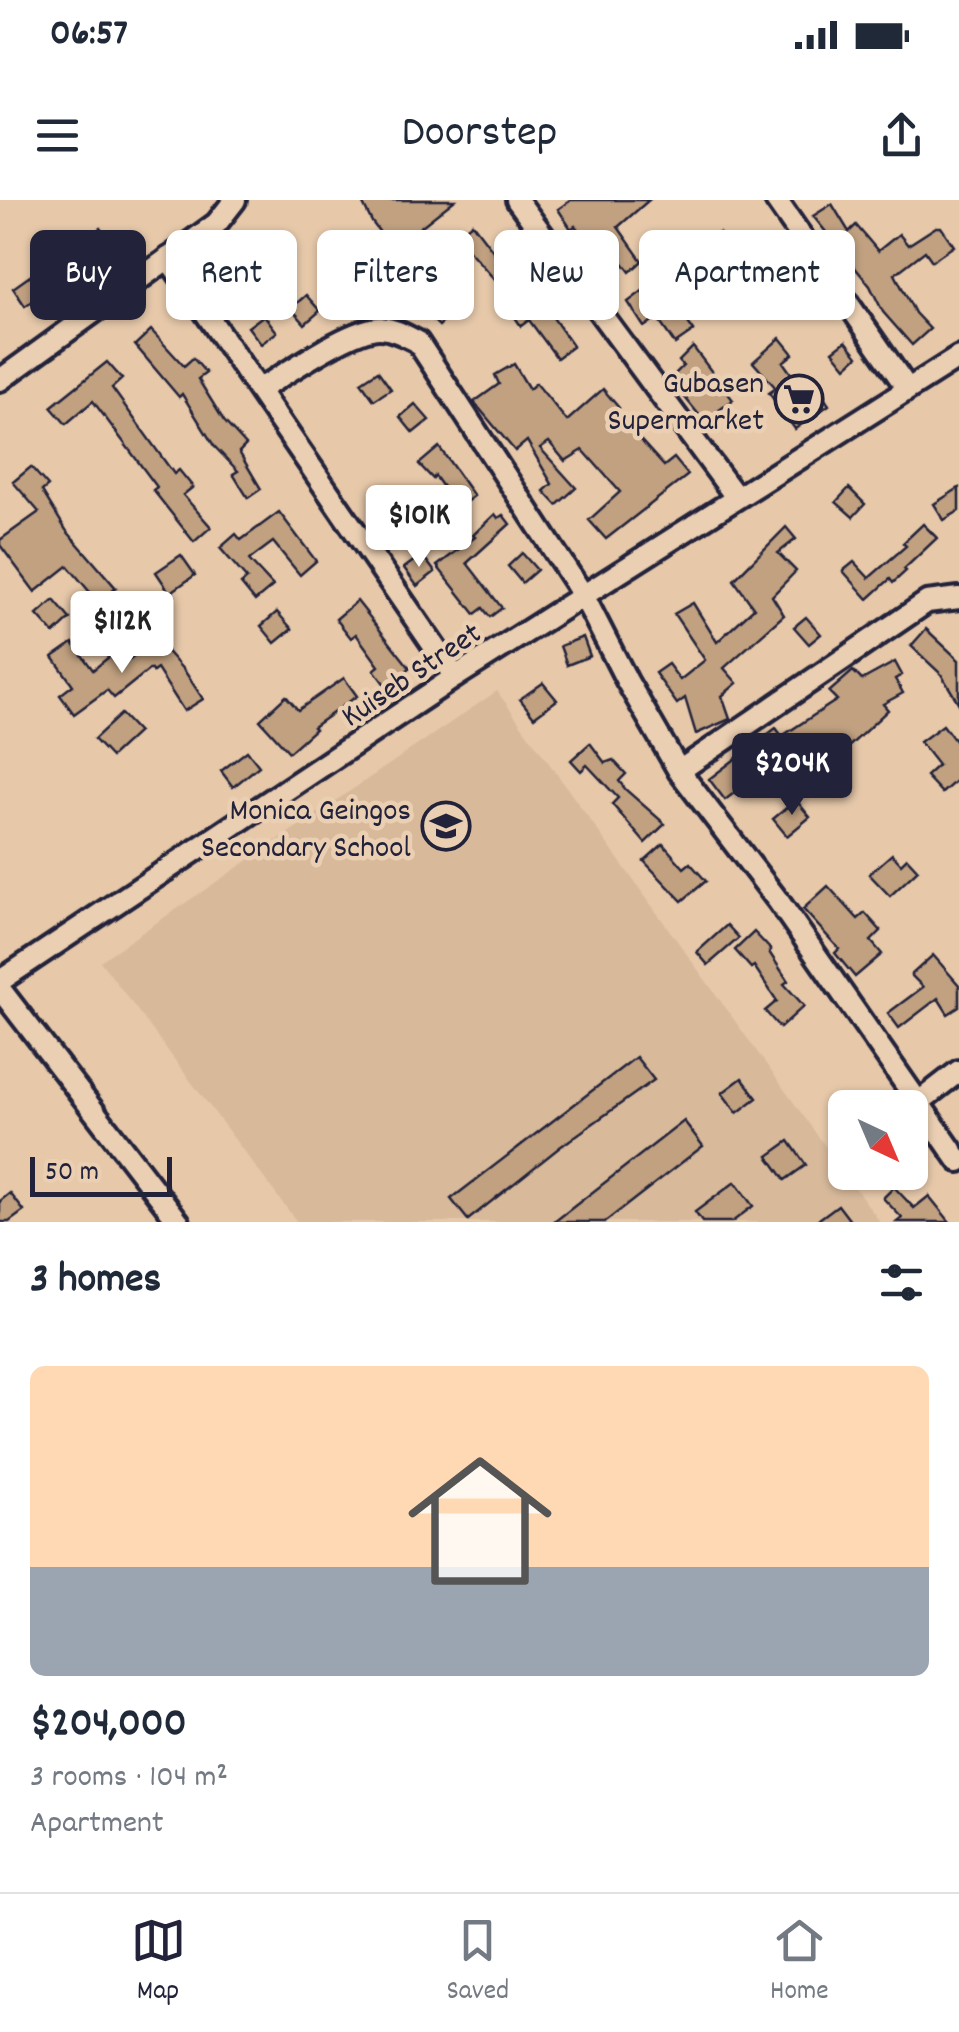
<!DOCTYPE html>
<meta charset="utf-8">
<style>
body{margin:0;font-family:Dekko,sans-serif;background:#f6f6f7;color:#1f2937;height:100vh;display:flex;flex-direction:column;font-size:38px;white-space:nowrap}
*{box-sizing:border-box;margin:0}
p{font-size:32px;color:#747a83}
.icon{flex:none;width:55px;height:55px;fill:none;stroke:currentColor;stroke-width:2;stroke-linecap:round;stroke-linejoin:round}
.map{position:relative;height:1022px;overflow:hidden}
.details{display:flex;flex-direction:column;background:#fff;flex:1}
.details>*{flex:none}
.top-card{position:absolute;left:30px;top:30px;width:900px;height:90px;display:flex;gap:20px}
.needle{width:65px;rotate:136deg}
.buttons{position:absolute;left:828px;top:890px;display:grid;gap:20px}
.buttons a{display:grid;place-items:center;width:100px;height:100px;border-radius:15px;background:#fff;box-shadow:0 2px 8px #0004;font-size:50px}
.scale{position:absolute;left:30px;bottom:25px;width:142px;box-sizing:border-box;padding-left:10px;border:5px solid #22223b;border-top:0;font-size:28px;line-height:35px;white-space:nowrap;color:#22223b;-webkit-text-stroke:8px #ebcfb2;paint-order:stroke}
.price{position:absolute;translate:-50% -85px;padding:0 22px;border-radius:10px;background:#fff;color:#222;font-size:32px;line-height:65px;filter:drop-shadow(0 2px 5px #0008)}
.price::after{content:'';position:absolute;left:50%;top:60px;width:30px;height:22px;margin-left:-15px;background:inherit;clip-path:polygon(0 0,100% 0,50% 100%)}
.price.selected{background:#22223b;color:#fff}
ul{padding:0;list-style:none}
li{display:grid;align-content:center;gap:20px;height:530px;padding:0 30px}
li span{display:grid;place-items:center;height:310px;border-radius:15px;color:#555}
li>.icon{margin-inline-start:auto}
span .icon{width:180px;height:180px;fill:#fffc;stroke-width:1}
li b{font-size:42px}
h2{display:flex;justify-content:space-between;align-items:center;height:120px;padding:0 30px;font-size:42px}
.pill{padding:0 35px;border-radius:15px;background:#fff;box-shadow:0 2px 8px #0004;font-size:35px;line-height:90px}
.pill.selected{background:#22223b;color:#fff}
.status{display:flex;justify-content:space-between;align-items:center;height:70px;padding:0 50px;background:#fff;direction:ltr}
.status svg{height:28px;fill:currentColor}
header{display:flex;justify-content:space-between;align-items:center;height:130px;padding:0 30px;background:#fff;font-size:45px;font-weight:600}
.dock{display:flex;justify-content:space-around;align-items:center;height:140px;border-top:2px solid #e0e1e3;background:#fff;font-size:28px;color:#747a83}
.dock a{display:grid;justify-items:center;gap:5px}
.dock .selected{color:#22223b}
.map>svg:first-child{display:block}
.built{fill:#d8ba9b}
.building{fill:#c1a180;stroke:#22223b;stroke-width:2.5}
.lines{fill:none;stroke-linecap:round;stroke-linejoin:round}
.minor-casing{stroke:#22223b;stroke-width:28}
.minor{stroke:#ebcfb2;stroke-width:20}
.labels{text-anchor:middle;stroke-width:9;stroke-linejoin:round;paint-order:stroke}
.poi-label{font-size:32px;fill:#22223b;stroke:#ebcfb2;text-anchor:end}
.street-label{font-size:32px;fill:#22223b;stroke:#ebcfb2}
</style>
<div class="status"><b>06:57</b><svg viewBox="0 0 49 12"><path d="M0 12V9h3v3zM5 12V6h3v6zM10 12V3h3v9zM15 12V0h3v12zM26 1h20v11H26zM47 4h2v5h-2z"/></svg></div>
<header><svg class="icon" aria-label="menu" viewBox="0 0 24 24"><path d="M4 6h16M4 12h16M4 18h16"/></svg>Doorstep<svg class="icon" aria-label="share" viewBox="0 0 24 24"><path d="M12 15V3M7 8l5-5 5 5M5 13v7h14v-7"/></svg></header>
<div class="map">
<svg width="959" height="1022" viewBox="0 0 959 1022">
<rect width="100%" height="100%" fill="#e7c9aa"/>
<filter id="ink" filterUnits="userSpaceOnUse"><feTurbulence type="fractalNoise" baseFrequency=".01" numOctaves="2"/><feDisplacementMap in="SourceGraphic" scale="20" xChannelSelector="R" yChannelSelector="G"/><feConvolveMatrix kernelMatrix="1 2 1 2 8 2 1 2 1" color-interpolation-filters="sRGB"/></filter>
<g filter="url(#ink)">
<!-- built -->
<polygon class="built" points="497,491 880,1022 297,1022 100,761"/>
<!-- building -->
<g class="building">
<polygon points="361,0 455,0 404,40 431,85 456,110 439,126 418,106 398,72 406,67 372,22"/>
<polygon points="571,0 649,0 618,27 642,61 630,72 608,43 598,52 575,26 571,29 558,9"/>
<polygon points="832,4 849,32 856,25 878,51 899,34 908,45 936,27 941,27 954,46 932,61 925,51 895,74 915,113 930,129 912,145 883,112 870,86 813,16"/>
<polygon points="472,23 509,72 496,81 456,36"/>
<polygon points="100,28 112,43 66,85 63,80 25,106 13,88 30,76 34,82"/>
<polygon points="719,33 736,56 731,60 759,93 734,114 710,86 715,81 693,52"/>
<polygon points="272,41 283,60 233,100 216,81 241,60"/>
<polygon points="657,80 694,131 675,144 657,118 644,127 628,102"/>
<polygon points="535,92 573,146 557,158 529,120 521,126 510,110"/>
<polygon points="306,95 320,111 305,124 291,108"/>
<polygon points="264,115 277,132 261,144 248,127"/>
<polygon points="151,130 184,166 193,158 206,173 198,179 224,221 246,245 239,252 261,289 248,298 233,274 238,271 214,246 182,194 179,197 135,145"/>
<polygon points="780,138 793,154 783,162 804,192 815,184 829,205 795,229 769,193 776,188 753,162"/>
<polygon points="846,141 858,156 846,167 833,151"/>
<polygon points="693,147 733,200 704,221 670,179 683,166 679,161"/>
<polygon points="107,162 122,179 112,188 174,274 179,270 193,287 183,295 211,327 194,342 153,290 157,287 93,201 66,224 51,207"/>
<polygon points="514,164 529,189 536,183 567,221 603,189 619,208 615,212 664,266 674,258 688,275 606,339 589,320 620,292 583,250 565,261 549,242 540,248 576,288 557,305 544,291 552,284 527,241 515,251 474,202 499,184 495,175"/>
<polygon points="378,171 391,189 374,200 361,182"/>
<polygon points="415,204 429,220 413,233 400,217"/>
<polygon points="439,247 474,296 458,308 435,276 433,279 419,264"/>
<polygon points="31,267 48,286 42,291 66,330 116,388 99,403 68,366 35,392 0,345 0,340 39,312 13,282"/>
<polygon points="849,288 865,304 853,317 836,302"/>
<polygon points="959,288 959,311 944,320 934,304"/>
<polygon points="279,312 316,361 300,375 273,342 249,360 273,386 255,401 241,384 247,379 220,348 236,334 241,340"/>
<polygon points="495,314 498,318 503,315 510,324 467,363 502,408 490,417 483,408 475,414 437,366 475,337 473,335"/>
<polygon points="923,324 937,338 904,369 906,371 893,383 890,379 868,399 843,371 854,362 869,378 906,346 903,343"/>
<polygon points="786,327 796,339 778,353 796,371 772,396 784,415 724,468 737,483 722,496 730,519 696,534 685,498 677,504 655,473 668,464 680,480 705,460 674,414 693,403 717,442 754,408 734,380"/>
<polygon points="522,353 537,370 522,383 508,366"/>
<polygon points="181,355 195,375 170,393 156,372"/>
<polygon points="422,355 435,372 417,386 404,368"/>
<polygon points="54,400 70,419 54,434 37,415"/>
<polygon points="357,401 410,468 386,486 374,470 379,466 356,434 351,438 336,419"/>
<polygon points="277,412 292,429 275,443 261,426"/>
<polygon points="806,417 821,434 809,444 794,427"/>
<polygon points="926,429 959,460 959,504 941,474 911,446"/>
<polygon points="583,437 590,456 567,465 560,446"/>
<polygon points="155,438 186,473 203,499 184,511 157,469 153,472 150,469 114,498 107,490 74,514 60,495 73,485 53,457 73,443 93,470 110,456 119,468"/>
<polygon points="895,462 902,475 895,479 903,493 883,504 888,510 841,554 827,538 787,568 803,590 788,601 764,570 725,600 709,579 776,528 782,536 837,500 829,492 853,471 862,480"/>
<polygon points="344,478 357,496 313,527 315,529 289,552 260,520 286,496 298,510"/>
<polygon points="543,483 557,500 534,517 520,499"/>
<polygon points="121,514 138,532 111,557 94,539"/>
<polygon points="943,525 959,546 959,578 942,593 926,576 938,565 920,542"/>
<polygon points="590,543 605,563 613,560 626,574 619,581 626,590 665,624 645,643 612,604 618,598 587,565 581,571 571,560"/>
<polygon points="247,551 259,566 233,587 221,571"/>
<polygon points="796,600 810,617 787,636 773,619"/>
<polygon points="663,644 684,668 690,663 706,681 682,701 644,661"/>
<polygon points="892,654 901,664 907,658 918,670 890,696 869,674"/>
<polygon points="828,686 858,719 865,713 881,731 871,741 882,754 855,777 835,753 839,749 803,709"/>
<polygon points="727,725 739,738 708,765 697,752"/>
<polygon points="754,732 771,750 769,752 788,781 784,784 804,806 780,828 765,811 777,801 754,766 751,768 735,750"/>
<polygon points="933,755 959,785 959,807 948,814 938,798 899,828 888,813 923,787 911,775"/>
<polygon points="636,857 654,880 560,947 468,1020 451,999"/>
<polygon points="742,878 757,898 737,913 722,893"/>
<polygon points="684,921 703,946 605,1022 554,1022"/>
<polygon points="789,941 806,965 785,980 768,956"/>
<polygon points="735,982 753,1006 732,1022 702,1022 695,1012"/>
<polygon points="894,987 914,1008 929,996 950,1022 897,1022 902,1018 883,998"/>
<polygon points="10,993 24,1011 9,1022 0,1022 0,1001"/>
<polygon points="838,1005 851,1022 815,1022"/>
</g>
<g class="lines">
<!-- minor casing -->
<g class="minor-casing">
<g id="minor">
<polyline points="517,0 736,297"/>
<polyline points="776,0 907,188"/>
<polyline points="168,58 455,477"/>
<polyline points="0,180 217,23 235,0"/>
<path d="M260,189C286,174 354,126 381,128C395,129 406,136 418,142L583,395L627,481L679,571L779,702L959,961"/>
<polyline points="679,571 927,402 959,398"/>
<polyline points="0,781 455,477 959,157"/>
<polyline points="0,789 179,1022"/>
<polyline points="919,902 959,871"/>
</g>
</g>
<!-- minor -->
<use href="#minor" class="minor"/>
</g>
</g>
<!-- icons -->
<defs>
<g id="supermarket-ring" transform="scale(2.5)"><circle r="9.5" fill="#ebcfb2" stroke="#22223b" stroke-width="1.5"/><path d="M-6-5.5h2.5l.6 2H6L4.5 2H-2.5L-4.4-4H-6ZM-1.5 3.2a1.3 1.3 0 1 0 .1 0ZM3 3.2a1.3 1.3 0 1 0 .1 0Z" fill="#22223b"/></g>
<g id="school-ring" transform="scale(2.5)"><circle r="9.5" fill="#ebcfb2" stroke="#22223b" stroke-width="1.5"/><path d="M0-5L7-2L0 1L-7-2ZM-4 1L0 2.5L4 1V4Q0 6-4 4Z" fill="#22223b"/></g>
</defs>
<g fill-rule="evenodd">
<use href="#supermarket-ring" x="799" y="199"/>
<use href="#school-ring" x="446" y="626"/>
</g>
<g class="labels">
<!-- poi labels -->
<g class="poi-label">
<text x="764" y="192">Gubasen<tspan x="764" dy="37">Supermarket</tspan></text>
<text x="411" y="619">Monica Geingos<tspan x="411" dy="37">Secondary School</tspan></text>
</g>
<!-- street labels -->
<g class="street-label">
<text transform="translate(410 473) rotate(-34)" y="11">Kuiseb Street</text>
</g>
</g>
</svg>
<div class="buttons">
<a><svg class="needle" viewBox="-14 -14 28 28"><path d="M0-13l5 13h-10z" fill="#e53935"/><path d="M0 13l5-13h-10z" fill="#747a83"/></svg></a>
</div>
<div class="scale">50 m</div>
<b class="price" style="left:419px;top:370px">$101K</b>
<b class="price" style="left:122px;top:476px">$112K</b>
<b class="price selected" style="left:792px;top:618px">$204K</b>
<div class="top-card">
<a class="pill selected">Buy</a>
<a class="pill">Rent</a>
<a class="pill">Filters</a>
<a class="pill">New</a>
<a class="pill">Apartment</a>
</div>
</div>
<section class="details">
<h2>3 homes<svg class="icon" aria-label="filters" viewBox="0 0 24 24"><path d="M4 7h16M4 17h16"/><circle cx="9" cy="7" r="2"/><circle cx="15" cy="17" r="2"/></svg></h2>
<ul>
<li><span style="background:linear-gradient(#ffd9b3 65%,#9aa5b1 0)"><svg class="icon" aria-label="home" viewBox="0 0 24 24"><path d="M3 11l9-7 9 7M6 9v11h12V9"/></svg></span><div><b>$204,000</b><p>3 rooms · 104 m²</p><p>Apartment</p></div></li>
</ul>
</section>
<nav class="dock">
<a class="selected"><svg class="icon" aria-label="map" viewBox="0 0 24 24"><path d="M3 6l6-2 6 2 6-2v14l-6 2-6-2-6 2zM9 4v14M15 6v14"/></svg>Map</a>
<a><svg class="icon" aria-label="saved" viewBox="0 0 24 24"><path d="M7 4h10v16l-5-4-5 4z"/></svg>Saved</a>
<a><svg class="icon" aria-label="home" viewBox="0 0 24 24"><path d="M3 11l9-7 9 7M6 9v11h12V9"/></svg>Home</a>
</nav>
